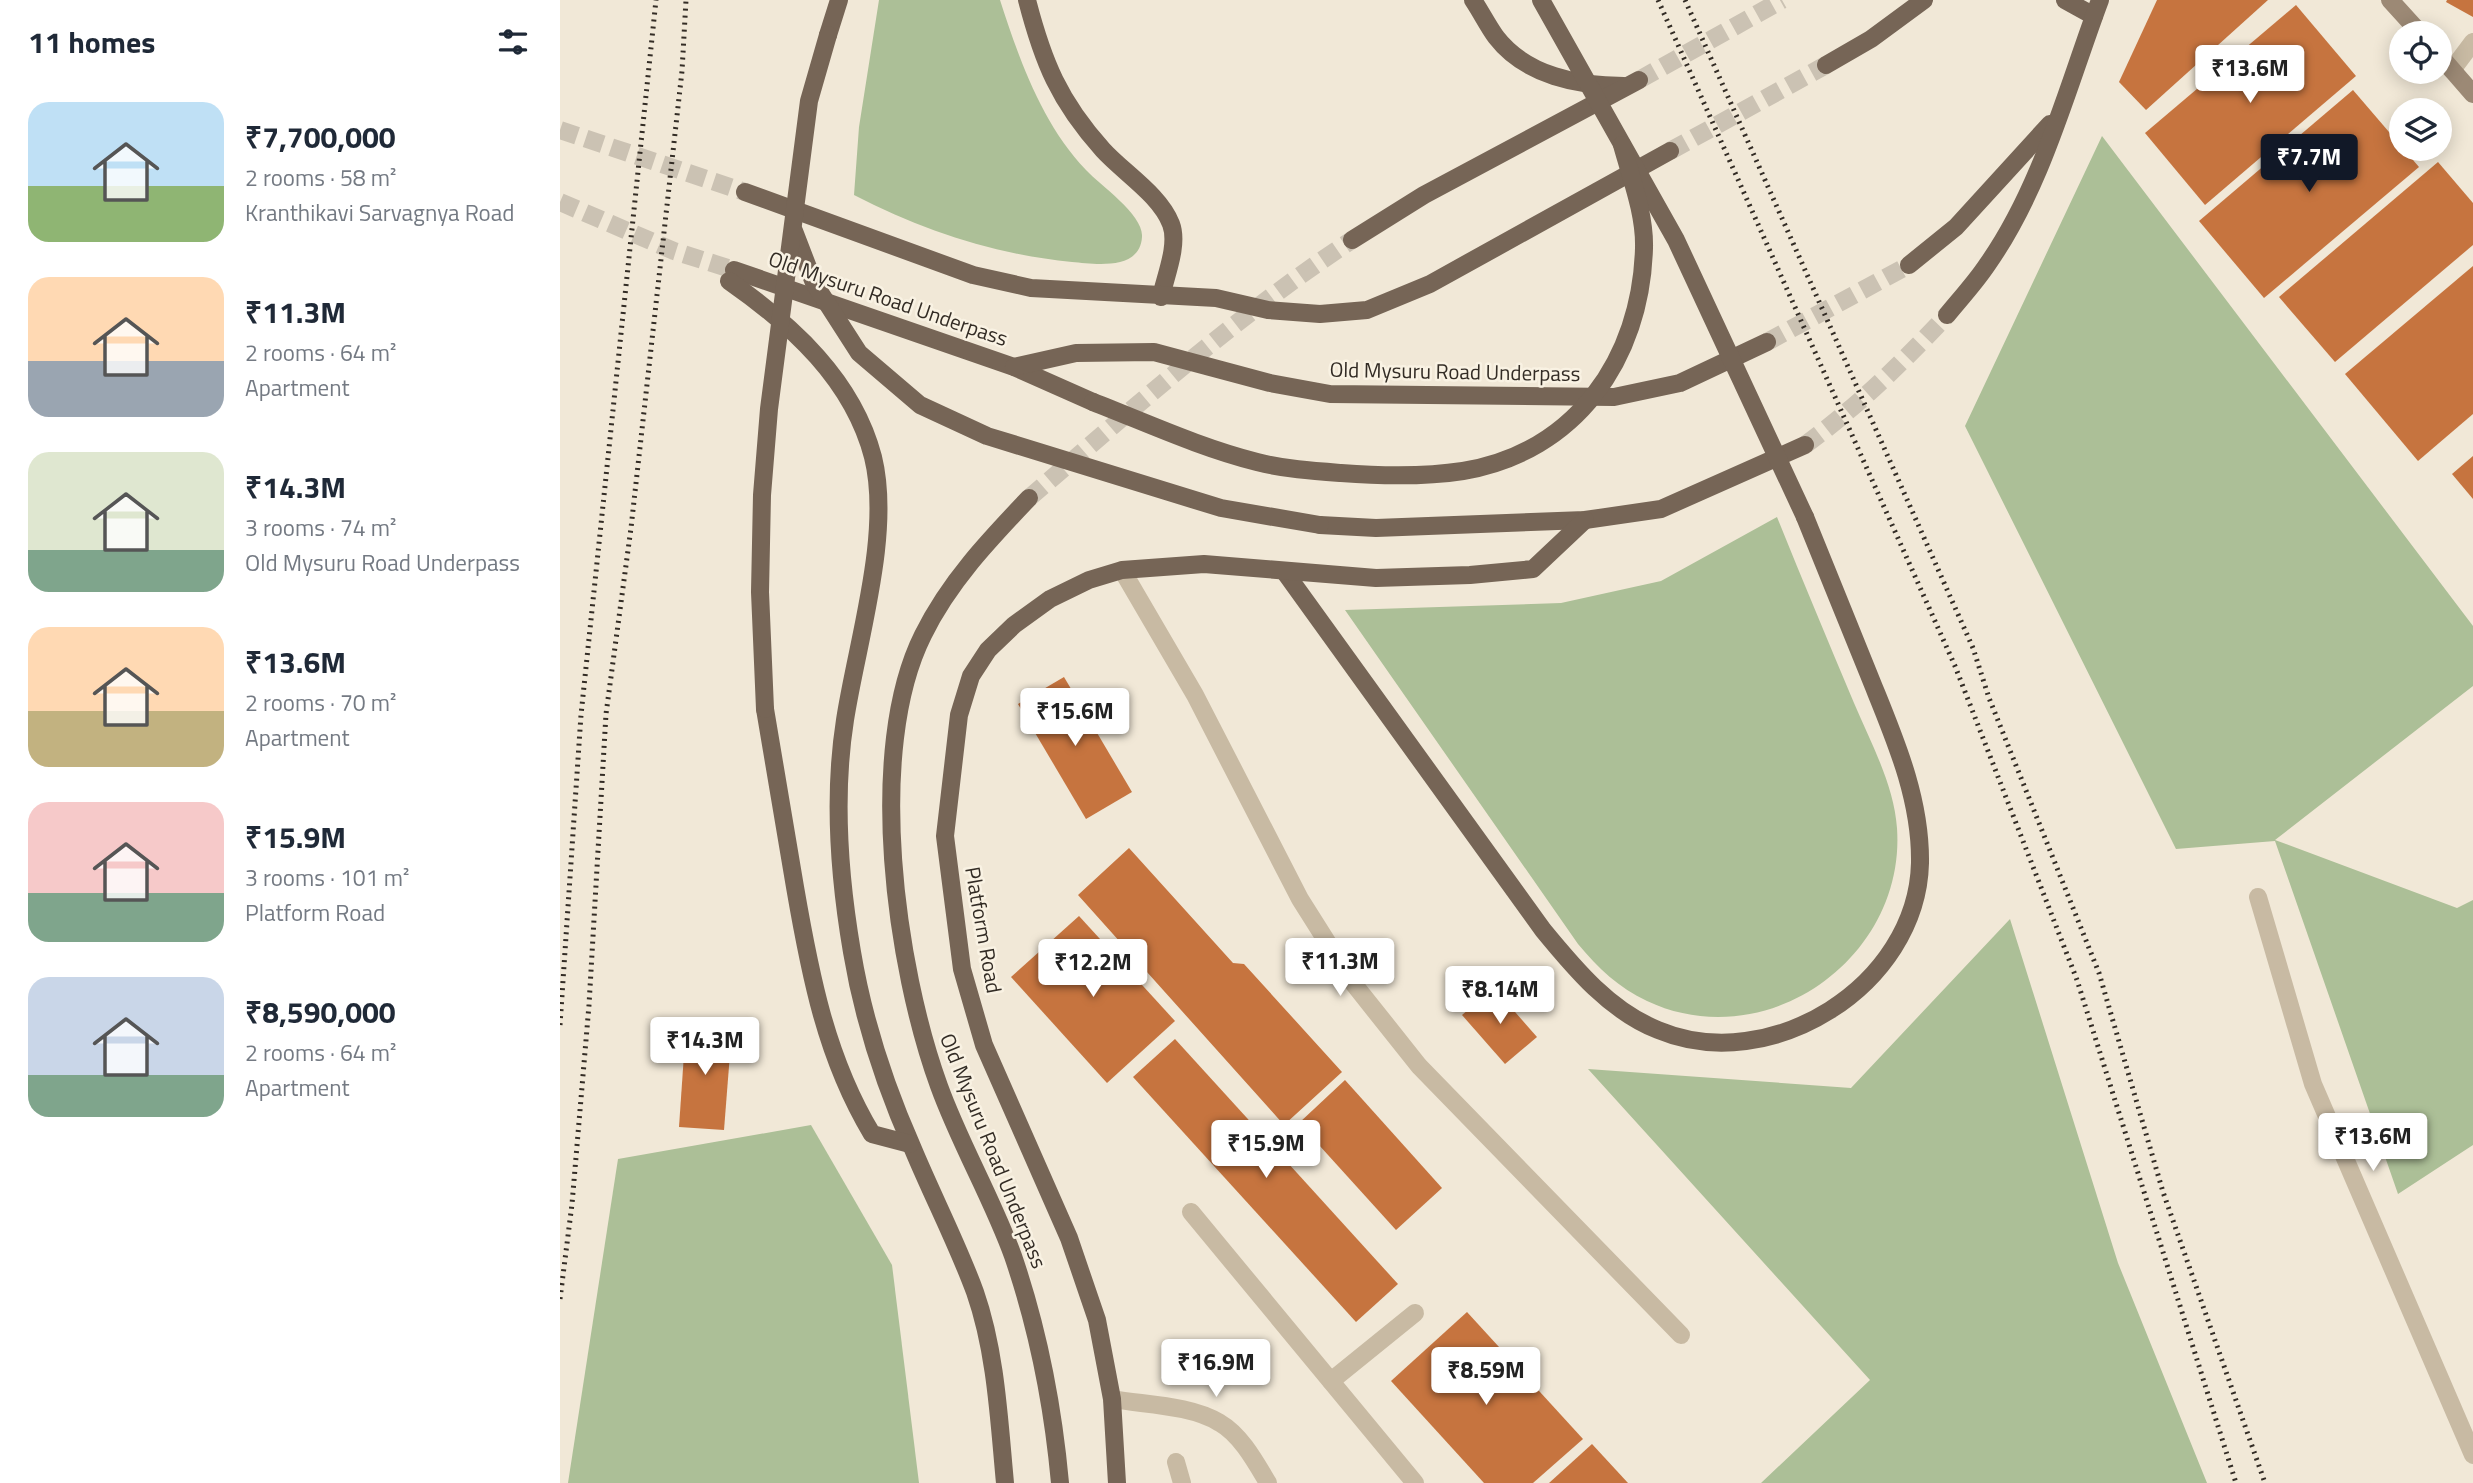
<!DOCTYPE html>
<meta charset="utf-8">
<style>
body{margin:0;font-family:"Titillium Web",sans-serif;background:#f2f2f3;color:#1f2937;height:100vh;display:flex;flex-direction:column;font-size:26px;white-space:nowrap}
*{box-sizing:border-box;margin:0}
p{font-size:23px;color:#747a83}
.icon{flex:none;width:38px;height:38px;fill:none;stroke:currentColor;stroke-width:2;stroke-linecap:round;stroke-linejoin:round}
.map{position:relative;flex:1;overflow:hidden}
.details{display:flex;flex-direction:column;background:#fff;width:560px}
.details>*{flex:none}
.fabs{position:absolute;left:1829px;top:21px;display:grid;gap:14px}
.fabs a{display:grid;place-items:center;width:63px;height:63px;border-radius:50%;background:#fff;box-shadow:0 4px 18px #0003;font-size:35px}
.price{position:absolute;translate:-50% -60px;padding:0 16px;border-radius:7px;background:#fff;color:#222;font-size:23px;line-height:46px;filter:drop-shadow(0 2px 4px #0008)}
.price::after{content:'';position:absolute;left:50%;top:42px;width:21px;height:16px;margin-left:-10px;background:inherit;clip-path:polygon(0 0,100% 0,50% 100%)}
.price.active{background:#111827;color:#fff}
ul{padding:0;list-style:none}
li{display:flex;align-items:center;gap:21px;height:175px;padding:0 28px}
li span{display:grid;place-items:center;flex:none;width:196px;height:140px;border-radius:21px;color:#555}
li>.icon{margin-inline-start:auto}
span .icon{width:84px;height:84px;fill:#fffc;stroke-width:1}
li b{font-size:30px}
h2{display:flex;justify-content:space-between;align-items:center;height:84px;padding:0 28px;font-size:30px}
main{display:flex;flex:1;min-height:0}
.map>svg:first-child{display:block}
.green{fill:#acbf97}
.building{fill:#c6743f}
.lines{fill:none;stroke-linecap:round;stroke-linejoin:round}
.primary-tunnel{stroke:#cbc2b3;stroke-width:18;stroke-dasharray:18 9;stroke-linecap:butt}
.lane{stroke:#c8baa3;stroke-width:18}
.street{stroke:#c8baa3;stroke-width:18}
.secondary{stroke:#9c8975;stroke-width:18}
.primary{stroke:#766556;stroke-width:18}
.rail{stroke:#332c25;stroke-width:5;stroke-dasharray:2 5;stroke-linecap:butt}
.primary-bridge{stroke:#766556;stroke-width:18}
.labels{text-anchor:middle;stroke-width:5;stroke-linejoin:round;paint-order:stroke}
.street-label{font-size:21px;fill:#332c25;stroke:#f9f2e3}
</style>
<main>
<section class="details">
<h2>11 homes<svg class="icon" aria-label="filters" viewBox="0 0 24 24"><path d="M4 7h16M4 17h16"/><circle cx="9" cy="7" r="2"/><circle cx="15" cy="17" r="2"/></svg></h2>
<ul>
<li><span style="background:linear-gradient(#bfe0f5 60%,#8fb573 0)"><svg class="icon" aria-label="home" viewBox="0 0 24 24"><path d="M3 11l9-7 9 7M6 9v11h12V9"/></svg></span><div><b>₹7,700,000</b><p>2 rooms · 58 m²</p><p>Kranthikavi Sarvagnya Road</p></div></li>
<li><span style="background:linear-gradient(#ffd9b3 60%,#9aa5b1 0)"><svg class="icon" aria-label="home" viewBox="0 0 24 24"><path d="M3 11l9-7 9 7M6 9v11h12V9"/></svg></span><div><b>₹11.3M</b><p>2 rooms · 64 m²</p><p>Apartment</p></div></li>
<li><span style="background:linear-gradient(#dfe7d0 70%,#7fa58c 0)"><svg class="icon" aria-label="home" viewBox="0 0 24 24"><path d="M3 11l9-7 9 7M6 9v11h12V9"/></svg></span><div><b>₹14.3M</b><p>3 rooms · 74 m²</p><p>Old Mysuru Road Underpass</p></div></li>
<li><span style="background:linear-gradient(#ffd9b3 60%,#c2b280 0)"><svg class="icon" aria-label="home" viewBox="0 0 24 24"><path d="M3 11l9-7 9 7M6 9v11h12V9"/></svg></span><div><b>₹13.6M</b><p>2 rooms · 70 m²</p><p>Apartment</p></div></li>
<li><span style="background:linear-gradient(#f6c9c9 65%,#7fa58c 0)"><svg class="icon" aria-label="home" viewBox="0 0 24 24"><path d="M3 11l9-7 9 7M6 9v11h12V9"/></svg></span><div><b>₹15.9M</b><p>3 rooms · 101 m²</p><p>Platform Road</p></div></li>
<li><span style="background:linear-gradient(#c9d6e8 70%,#7fa58c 0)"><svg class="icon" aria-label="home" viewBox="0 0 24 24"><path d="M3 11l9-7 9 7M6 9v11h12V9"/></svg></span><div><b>₹8,590,000</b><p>2 rooms · 64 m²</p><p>Apartment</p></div></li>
</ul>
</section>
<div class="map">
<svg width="1913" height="1483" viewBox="0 0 1913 1483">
<rect width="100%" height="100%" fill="#f1e8d7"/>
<!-- green -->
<g class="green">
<path d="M319,0H440C459,59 482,124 526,170C541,186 584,215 582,237C580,271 535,264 512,262C433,254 364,231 294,195L299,127Z"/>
<polygon points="1542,136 1913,626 1913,686 1715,840 1897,908 1913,900 1913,1145 1838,1194 1715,841 1616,849 1405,426"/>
<path d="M1217,517C1242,579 1268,641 1294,703C1311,743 1334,785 1337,828C1346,958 1206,1057 1087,1001C1059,988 1038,968 1018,944L785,610L1001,603L1101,581Z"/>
<polygon points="1450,919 1558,1263 1647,1483 1201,1483 1310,1380 1028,1069 1291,1088"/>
<polygon points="251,1125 332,1265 359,1483 8,1483 58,1159"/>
</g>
<!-- building -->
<g class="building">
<polygon points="1597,0 1708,0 1586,110 1559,82"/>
<polygon points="1887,0 1913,0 1913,17 1886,2"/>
<polygon points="1736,5 1796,76 1645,205 1585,133"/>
<polygon points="1793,90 1859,167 1704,298 1639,221"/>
<polygon points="1878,162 1913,203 1913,245 1775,362 1719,297"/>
<polygon points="1913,266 1913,414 1858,461 1785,374"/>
<polygon points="1913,456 1913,499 1892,474"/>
<polygon points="504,677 572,792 526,819 458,704"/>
<polygon points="569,848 673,963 684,964 782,1072 724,1125 518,895"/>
<polygon points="519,916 615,1021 547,1083 451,977"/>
<polygon points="934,988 977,1037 945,1064 902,1015"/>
<polygon points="126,1025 172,1028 164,1130 119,1127"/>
<polygon points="615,1039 838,1284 796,1322 573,1077"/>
<polygon points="785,1080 882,1188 836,1230 739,1123"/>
<polygon points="907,1312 1023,1439 973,1483 924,1483 831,1381"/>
<polygon points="1032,1444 1068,1483 989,1483"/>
</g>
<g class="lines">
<!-- primary-tunnel -->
<g class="primary-tunnel">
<polyline points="1079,80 1222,0"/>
<polyline points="0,130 185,192"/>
<polyline points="1110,151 1266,65"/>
<polyline points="0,202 114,251 174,270"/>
<polyline points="1207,342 1349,265"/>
<path d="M1245,445C1298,406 1342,363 1387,315"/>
<path d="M469,498C574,408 676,316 792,240"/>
</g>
<!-- lane -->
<g class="lane">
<polyline points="631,1212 855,1483"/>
<polyline points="771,1381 855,1313"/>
<polyline points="616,1462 622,1483"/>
</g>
<!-- street -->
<g class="street">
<polyline points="1892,70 1913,42"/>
<polyline points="562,570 635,695 740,899 793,983 859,1066 1121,1335"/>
<polyline points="1698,897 1753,1084 1913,1455"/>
<path d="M552,1399C586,1405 631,1405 660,1423C681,1435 696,1463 708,1483"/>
</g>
<!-- secondary -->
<g class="secondary">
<polyline points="1830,0 1860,33"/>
<polyline points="1880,56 1913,94"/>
</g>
<!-- primary -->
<g class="primary">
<path d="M467,0C483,62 499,101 543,150C564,173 600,195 611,224C619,245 605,277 601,297"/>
<path d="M913,0C921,12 928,26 936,37C966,76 1019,86 1064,86"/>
<polyline points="1505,0 1534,16"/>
<polyline points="268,35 279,0"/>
<polyline points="1266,65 1311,39 1364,0"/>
<polyline points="185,192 413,275 471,288 656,298 708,310 760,314 807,310 870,284 1110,151"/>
<polyline points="792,240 864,195 1079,80"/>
<polyline points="1349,265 1396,227 1490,124"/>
<polyline points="174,270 454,367 533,402"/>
<path d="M169,281C232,325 293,380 313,457C332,534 297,642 285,720C273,796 279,876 292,952C303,1018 326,1088 353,1149C373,1197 397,1243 415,1292C436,1352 439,1420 445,1483"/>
<path d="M1387,315C1400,299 1415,283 1427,265C1482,187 1507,88 1540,0"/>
<polyline points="454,367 516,353 594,352 710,383 770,394 1054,397 1120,383 1207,342"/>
<path d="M469,498C429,540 389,582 363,635C305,751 336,968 379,1086C400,1144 432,1198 453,1256C478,1329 493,1406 500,1483"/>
<polyline points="760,525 816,528 1025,520 1101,509 1245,445"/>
<path d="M724,571L983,930C1015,969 1050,1011 1098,1030C1210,1077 1357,986 1360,863C1361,796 1333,735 1309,675C1288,622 1266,570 1245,517"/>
<path d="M205,709C215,768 225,828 235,887C250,974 266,1058 312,1134L350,1144"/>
<polyline points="557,1483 552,1399 537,1320 509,1238 424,1045 402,969 385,836 399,715 411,676 428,650 454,625 490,599 529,580 562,570 644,564 816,578 910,575 973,569 1025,520"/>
</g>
<!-- rail -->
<g class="rail">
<polyline points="1098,0 1395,666 1517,980 1676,1483"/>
<polyline points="1125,0 1413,648 1429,698 1539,973 1603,1192 1705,1483"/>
<polyline points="0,1025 21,715 96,0"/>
<polyline points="0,1299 12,1204 29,1005 46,714 71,528 122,71 126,0"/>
</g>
<!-- primary-bridge -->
<g class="primary-bridge">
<polyline points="981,0 1116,240 1245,517"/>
<polyline points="234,231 254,283 299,353 360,405 427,436 661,508 760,525"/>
<path d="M533,402C587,423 641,448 697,462C724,469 753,471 781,473C821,476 864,477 903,471C1016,452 1081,359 1084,248C1085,214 1071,178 1062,145"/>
<polyline points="205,709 200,592 202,495 209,409 249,101 268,35"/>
</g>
</g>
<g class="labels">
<!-- street labels -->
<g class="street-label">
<text transform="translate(328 299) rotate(19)" y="7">Old Mysuru Road Underpass</text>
<text transform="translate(895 372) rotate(1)" y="7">Old Mysuru Road Underpass</text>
<text transform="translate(423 930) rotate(80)" y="7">Platform Road</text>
<text transform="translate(433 1151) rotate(68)" y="7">Old Mysuru Road Underpass</text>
</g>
</g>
</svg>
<div class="fabs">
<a><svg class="icon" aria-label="locate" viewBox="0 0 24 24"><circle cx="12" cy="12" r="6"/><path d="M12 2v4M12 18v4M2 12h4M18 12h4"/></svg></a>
<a><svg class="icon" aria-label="layers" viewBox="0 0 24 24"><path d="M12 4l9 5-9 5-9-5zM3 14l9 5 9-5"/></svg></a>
</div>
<b class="price" style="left:1690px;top:105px">₹13.6M</b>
<b class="price active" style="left:1749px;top:194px">₹7.7M</b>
<b class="price" style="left:515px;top:748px">₹15.6M</b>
<b class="price" style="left:780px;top:998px">₹11.3M</b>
<b class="price" style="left:533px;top:999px">₹12.2M</b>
<b class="price" style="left:940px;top:1026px">₹8.14M</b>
<b class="price" style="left:145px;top:1077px">₹14.3M</b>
<b class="price" style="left:1813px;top:1173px">₹13.6M</b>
<b class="price" style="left:706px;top:1180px">₹15.9M</b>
<b class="price" style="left:656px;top:1399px">₹16.9M</b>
<b class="price" style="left:926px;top:1407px">₹8.59M</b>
</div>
</main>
